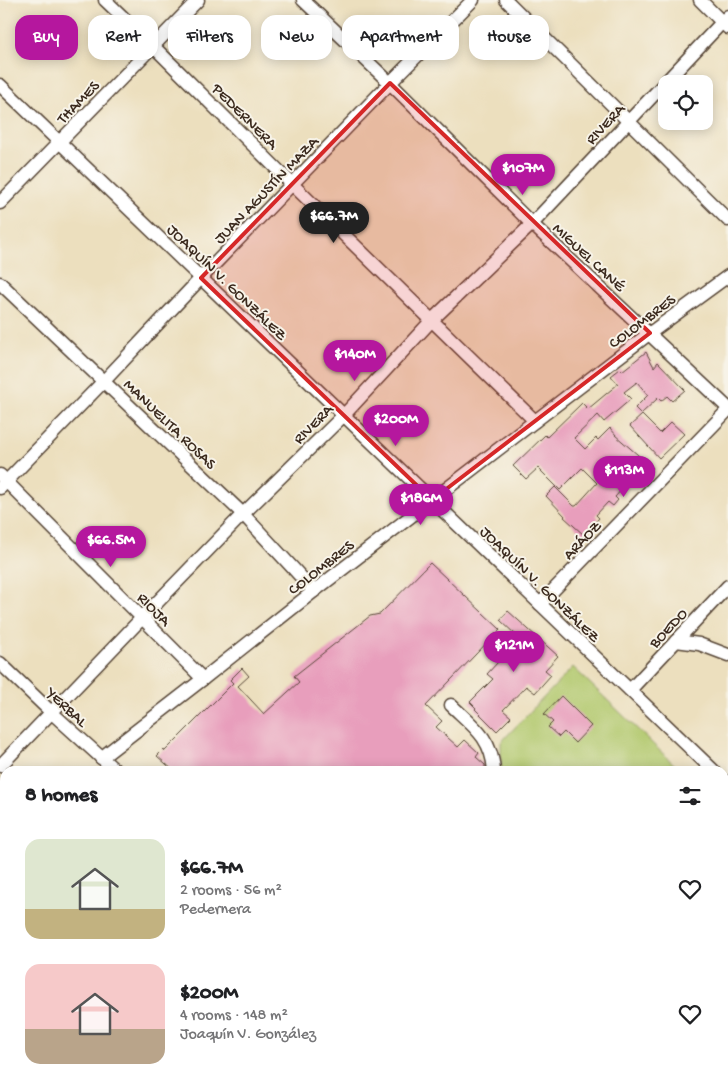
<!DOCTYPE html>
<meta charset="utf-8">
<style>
body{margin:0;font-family:"Gochi Hand",sans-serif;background:#f2f2f2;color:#202124;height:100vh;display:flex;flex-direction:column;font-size:19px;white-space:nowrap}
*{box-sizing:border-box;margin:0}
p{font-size:16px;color:#757577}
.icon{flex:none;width:28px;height:28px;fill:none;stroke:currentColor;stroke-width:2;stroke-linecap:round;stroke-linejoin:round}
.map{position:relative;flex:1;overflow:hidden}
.panel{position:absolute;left:0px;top:766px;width:729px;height:321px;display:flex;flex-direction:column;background:#fff;border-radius:15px 15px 0 0;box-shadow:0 2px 12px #0003}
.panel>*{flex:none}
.hud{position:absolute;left:15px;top:15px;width:699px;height:45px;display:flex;gap:10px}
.controls{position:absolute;left:658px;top:75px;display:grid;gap:10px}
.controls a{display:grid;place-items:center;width:55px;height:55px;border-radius:10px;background:#fff;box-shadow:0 2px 12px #0003;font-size:25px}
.price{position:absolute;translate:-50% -42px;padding:0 11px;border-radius:18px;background:#b5179e;color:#fff;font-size:16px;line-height:32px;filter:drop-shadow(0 1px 2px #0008)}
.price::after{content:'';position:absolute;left:50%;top:30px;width:15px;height:11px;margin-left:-8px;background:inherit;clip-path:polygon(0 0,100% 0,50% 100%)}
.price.current{background:#222;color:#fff}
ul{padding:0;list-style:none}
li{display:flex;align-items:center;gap:15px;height:125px;padding:0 25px}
li span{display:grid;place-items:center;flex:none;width:140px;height:100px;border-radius:15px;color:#555}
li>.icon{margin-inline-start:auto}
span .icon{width:60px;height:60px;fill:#fffc;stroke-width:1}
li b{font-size:21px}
h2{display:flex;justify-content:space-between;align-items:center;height:60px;padding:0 25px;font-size:21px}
.tag{padding:0 18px;border-radius:15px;background:#fff;box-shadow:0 2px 12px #0003;font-size:18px;line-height:45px}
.tag.current{background:#b5179e;color:#fff}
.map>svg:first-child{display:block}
.green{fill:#b1c86c;stroke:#767945}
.building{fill:#e89ebc}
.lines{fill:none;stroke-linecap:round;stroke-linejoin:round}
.minor-casing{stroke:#564536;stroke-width:15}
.minor{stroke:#fff;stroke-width:12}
.marked{fill:#d62828;fill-opacity:0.2;stroke:#d62828;stroke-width:4;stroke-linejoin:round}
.labels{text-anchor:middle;stroke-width:4;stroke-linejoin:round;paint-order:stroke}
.street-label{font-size:16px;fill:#3b2a1e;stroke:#f7f3e8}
</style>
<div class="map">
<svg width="728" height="1087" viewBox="0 0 728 1087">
<rect width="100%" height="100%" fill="#f7f3e8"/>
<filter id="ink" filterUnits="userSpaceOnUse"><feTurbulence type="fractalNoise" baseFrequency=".02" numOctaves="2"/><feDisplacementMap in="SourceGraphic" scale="10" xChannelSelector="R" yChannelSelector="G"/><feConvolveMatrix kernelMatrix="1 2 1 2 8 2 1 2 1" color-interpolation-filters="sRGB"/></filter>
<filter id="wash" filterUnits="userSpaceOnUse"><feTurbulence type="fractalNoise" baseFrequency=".0096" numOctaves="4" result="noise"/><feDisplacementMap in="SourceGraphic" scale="20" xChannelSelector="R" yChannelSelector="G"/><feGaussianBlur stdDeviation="1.12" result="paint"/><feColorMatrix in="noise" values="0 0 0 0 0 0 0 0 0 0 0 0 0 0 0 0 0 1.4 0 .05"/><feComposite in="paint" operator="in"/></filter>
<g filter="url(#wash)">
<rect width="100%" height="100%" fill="#ecdfbe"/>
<!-- green -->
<polygon class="green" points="573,667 681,771 501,771 501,742"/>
<g id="blocks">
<!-- building -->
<g class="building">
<polygon points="646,352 654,367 658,362 685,390 672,401 667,396 661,401 658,398 641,414 635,408 648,395 637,382 624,392 631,399 604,422 598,415 574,438 585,449 596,438 598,440 610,428 616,435 615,435 653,468 640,480 635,475 623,486 624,487 615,497 618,500 613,506 608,502 596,515 599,518 584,535 564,517 565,516 546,496 555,487 574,506 576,506 597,483 582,468 560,490 538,468 526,479 513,466 545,435 547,437 582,403 588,409 618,384 611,376 620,369 622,371"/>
<polygon points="642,415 660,433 671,422 684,434 659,458 630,426"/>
<polygon points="430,563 500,629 426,706 442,721 436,727 458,747 465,740 479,753 476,757 485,765 485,767 482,771 174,771 157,756 164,749 165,751 233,683 230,680 242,668 249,676 238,686 264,714 299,682 294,676 370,616 380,614"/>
<polygon points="508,611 558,656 545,670 551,675 535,693 526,686 503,710 511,717 497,731 475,709 476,708 470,702 493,679 487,674 498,662 495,659 517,636 500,620"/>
<polygon points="561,696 591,726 575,743 564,732 559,737 548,727 553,722 544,714"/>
</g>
</g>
</g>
<g filter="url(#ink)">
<use href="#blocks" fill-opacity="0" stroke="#564536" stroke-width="1"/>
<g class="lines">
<!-- minor casing -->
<g class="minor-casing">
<g id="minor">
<polyline points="105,0 153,46 293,185 535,421"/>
<polyline points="303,0 390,83 532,224 728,408"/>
<polyline points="506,0 728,220"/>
<polyline points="700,0 728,28"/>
<polyline points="0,85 714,771"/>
<polyline points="0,203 198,0"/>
<polyline points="0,283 243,514 314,591"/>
<polyline points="0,475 203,679"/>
<polyline points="0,488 104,381 201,278 390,83 473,0"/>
<polyline points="540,604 728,410"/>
<polyline points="676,641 699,644 728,655"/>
<polyline points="0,663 51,712 116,771"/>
<polyline points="630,690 728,586"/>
<path d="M451,705C473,726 492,738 494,771"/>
<polyline points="101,758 203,679 314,591 432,500 650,333 728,276"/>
<polyline points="0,766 142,618 243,514 344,415 432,320 532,224 728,16"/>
<polyline points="724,781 728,785"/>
<polyline points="724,856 728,852"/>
<polyline points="0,924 5,929"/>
<polyline points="0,1025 5,1020"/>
<polyline points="165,1082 170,1087"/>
<polyline points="445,1082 450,1087"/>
<polyline points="223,1087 228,1082"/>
<polyline points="499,1087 504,1082"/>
</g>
</g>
<!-- minor -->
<use href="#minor" class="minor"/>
</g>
</g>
<!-- marked area -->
<path class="marked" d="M390,83L650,333L432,500L201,278Z"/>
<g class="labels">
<!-- street labels -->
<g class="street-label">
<text transform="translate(77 101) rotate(-46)" y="6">THAMES</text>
<text transform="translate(246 115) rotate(45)" y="6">PEDERNERA</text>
<text transform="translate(604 123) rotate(-47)" y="6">RIVERA</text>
<text transform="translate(265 189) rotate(-46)" y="6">JUAN AGUSTÍN MAZA</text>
<text transform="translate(590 256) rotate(43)" y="6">MIGUEL CANÉ</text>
<text transform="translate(228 281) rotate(44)" y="6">JOAQUÍN V. GONZÁLEZ</text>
<text transform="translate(641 320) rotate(-37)" y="6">COLOMBRES</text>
<text transform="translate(171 423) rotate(44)" y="6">MANUELITA ROSAS</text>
<text transform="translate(312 423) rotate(-45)" y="6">RIVERA</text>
<text transform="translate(581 539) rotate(-46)" y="6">ARÁOZ</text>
<text transform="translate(320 566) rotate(-38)" y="6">COLOMBRES</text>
<text transform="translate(541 583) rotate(44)" y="6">JOAQUÍN V. GONZÁLEZ</text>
<text transform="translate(155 608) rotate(45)" y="6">RIOJA</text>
<text transform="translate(667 627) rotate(-47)" y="6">BOEDO</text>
<text transform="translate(68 706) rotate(43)" y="6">YERBAL</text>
</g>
</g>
</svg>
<div class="controls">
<a><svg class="icon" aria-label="locate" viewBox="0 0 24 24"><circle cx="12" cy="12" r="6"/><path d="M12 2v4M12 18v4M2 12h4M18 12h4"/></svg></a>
</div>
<b class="price" style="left:523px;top:196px">$107M</b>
<b class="price current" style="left:334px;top:244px">$66.7M</b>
<b class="price" style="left:355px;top:382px">$140M</b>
<b class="price" style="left:396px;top:447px">$200M</b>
<b class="price" style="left:624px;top:498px">$113M</b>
<b class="price" style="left:421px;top:526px">$186M</b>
<b class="price" style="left:111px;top:568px">$66.5M</b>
<b class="price" style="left:514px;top:673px">$121M</b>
<div class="hud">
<a class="tag current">Buy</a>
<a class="tag">Rent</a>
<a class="tag">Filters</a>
<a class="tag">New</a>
<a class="tag">Apartment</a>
<a class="tag">House</a>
</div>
<section class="panel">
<h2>8 homes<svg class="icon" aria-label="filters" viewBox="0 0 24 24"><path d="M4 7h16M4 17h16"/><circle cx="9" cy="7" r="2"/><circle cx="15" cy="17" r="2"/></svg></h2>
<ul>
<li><span style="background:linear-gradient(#dfe7d0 70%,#c2b280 0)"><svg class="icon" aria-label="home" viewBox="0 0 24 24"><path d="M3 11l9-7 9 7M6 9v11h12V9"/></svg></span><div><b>$66.7M</b><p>2 rooms · 56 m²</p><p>Pedernera</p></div><svg class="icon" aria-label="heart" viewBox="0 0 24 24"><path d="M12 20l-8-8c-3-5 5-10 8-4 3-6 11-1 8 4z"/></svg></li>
<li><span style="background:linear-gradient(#f6c9c9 65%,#b9a48a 0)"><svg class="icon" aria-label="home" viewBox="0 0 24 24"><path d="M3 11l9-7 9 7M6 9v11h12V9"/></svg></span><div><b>$200M</b><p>4 rooms · 148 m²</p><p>Joaquín V. González</p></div><svg class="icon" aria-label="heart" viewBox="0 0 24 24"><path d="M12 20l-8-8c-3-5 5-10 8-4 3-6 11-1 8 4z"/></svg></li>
</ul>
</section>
</div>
